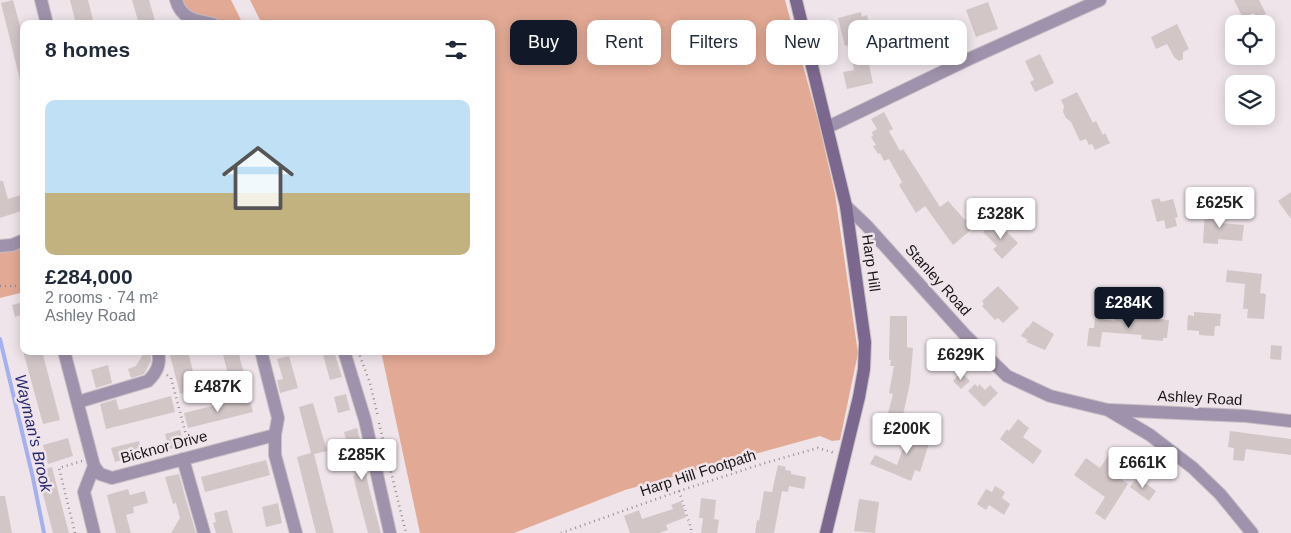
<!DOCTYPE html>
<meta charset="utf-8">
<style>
body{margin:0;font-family:Helvetica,sans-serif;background:#f6f6f7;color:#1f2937;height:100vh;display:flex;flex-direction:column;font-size:19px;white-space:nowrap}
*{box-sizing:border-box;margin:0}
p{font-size:16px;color:#747a83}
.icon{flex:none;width:28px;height:28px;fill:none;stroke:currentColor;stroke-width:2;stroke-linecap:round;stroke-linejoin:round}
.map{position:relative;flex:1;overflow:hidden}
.drawer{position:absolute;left:20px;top:20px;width:475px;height:335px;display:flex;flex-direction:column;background:#fff;border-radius:10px;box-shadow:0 2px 12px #0003}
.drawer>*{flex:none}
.banner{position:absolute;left:510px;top:20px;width:475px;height:45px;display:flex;gap:10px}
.controls{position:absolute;left:1225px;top:15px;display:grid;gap:10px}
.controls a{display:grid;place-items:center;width:50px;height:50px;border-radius:10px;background:#fff;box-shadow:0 2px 12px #0003;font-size:25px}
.price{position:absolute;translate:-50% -42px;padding:0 11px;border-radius:5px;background:#fff;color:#222;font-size:16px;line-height:32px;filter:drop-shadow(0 1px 2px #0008)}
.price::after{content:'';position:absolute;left:50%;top:30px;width:15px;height:11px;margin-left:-8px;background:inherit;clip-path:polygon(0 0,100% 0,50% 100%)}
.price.on{background:#111827;color:#fff}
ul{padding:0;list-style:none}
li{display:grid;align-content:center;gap:10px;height:265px;padding:0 25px}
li+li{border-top:1px solid #e0e1e3}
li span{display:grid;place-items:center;height:155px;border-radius:10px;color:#555}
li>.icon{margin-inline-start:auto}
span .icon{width:90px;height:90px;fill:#fffc;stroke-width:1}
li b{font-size:21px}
h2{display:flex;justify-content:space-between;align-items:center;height:60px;padding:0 25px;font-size:21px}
.tag{padding:0 18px;border-radius:10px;background:#fff;box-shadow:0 2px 12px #0003;font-size:18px;line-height:45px}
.tag.on{background:#111827;color:#fff}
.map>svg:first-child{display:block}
.green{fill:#e2a994}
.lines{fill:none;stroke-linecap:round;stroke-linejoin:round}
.stream{stroke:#a5b0ef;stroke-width:4}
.building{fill:#d2c6c7}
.street-casing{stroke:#c8bfc5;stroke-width:14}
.secondary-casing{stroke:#c8bfc5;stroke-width:14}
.path{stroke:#958d91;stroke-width:2.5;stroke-dasharray:1 4;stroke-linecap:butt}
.street{stroke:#9f92ac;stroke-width:12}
.secondary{stroke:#7c688e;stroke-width:12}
.labels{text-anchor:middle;stroke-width:5;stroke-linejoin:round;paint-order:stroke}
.street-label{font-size:15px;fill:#1c181a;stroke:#eee4ea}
.water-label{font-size:16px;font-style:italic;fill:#26276e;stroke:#eee4ea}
</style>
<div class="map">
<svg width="1291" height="533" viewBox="0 0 1291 533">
<rect width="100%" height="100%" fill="#eee4ea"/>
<!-- green -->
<g class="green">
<polygon points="176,0 231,0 243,24 182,24"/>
<polygon points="250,0 785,0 819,124 835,194 858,353 840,440 832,441 820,436 625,490 514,533 420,533 381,351 491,351 491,24 262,24"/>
<polygon points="24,240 24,292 0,298 0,246"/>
</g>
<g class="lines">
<!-- stream -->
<polyline class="stream" points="0,339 33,478 44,533"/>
</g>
<!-- building -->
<g class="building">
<polygon points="13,0 24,40 24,84 21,84 1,3"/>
<polygon points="70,0 88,0 94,24 76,24"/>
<polygon points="132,0 149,0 156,24 139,24"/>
<polygon points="1234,0 1259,0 1266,14 1256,18 1254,13 1243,18"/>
<polygon points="988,2 998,29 976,37 966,10"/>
<polygon points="861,12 862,17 867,15 873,39 864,41 873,83 847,89 843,72 854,70 849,45 845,46 838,18"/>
<polygon points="1177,24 1189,49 1183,52 1183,59 1179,61 1174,57 1167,44 1156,49 1151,37"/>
<polygon points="1040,54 1054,83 1035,92 1030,82 1034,80 1025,61"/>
<polygon points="1077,92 1093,123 1096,121 1103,135 1105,133 1110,143 1095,150 1092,144 1089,145 1086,139 1080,141 1071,122 1066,118 1063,112 1064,106 1061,100"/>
<polygon points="884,112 893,129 889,131 900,151 903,149 940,207 948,201 965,220 972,214 979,223 953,245 925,206 916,213 899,185 902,182 889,159 884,161 880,153 878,154 873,146 876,145 871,137 873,136 872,132 877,129 871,119"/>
<polygon points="0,181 3,181 8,199 24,194 24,210 0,218"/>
<polygon points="1291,192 1291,219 1278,201"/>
<polygon points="1159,198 1161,202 1173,199 1178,217 1175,218 1177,226 1166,229 1164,220 1157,222 1151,200"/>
<polygon points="1205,209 1221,210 1220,223 1244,225 1242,241 1218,239 1218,244 1203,243"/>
<polygon points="997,222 1018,243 1002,259 993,249 997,246 983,232 993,223 994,224"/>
<polygon points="1227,270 1262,274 1260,293 1266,294 1264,319 1247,318 1248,309 1243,309 1245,284 1226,282"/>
<polygon points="998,286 1019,308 1003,323 998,318 995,320 982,306 984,304 982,301"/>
<polygon points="24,302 24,314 15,317 12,305"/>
<polygon points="1194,312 1221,314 1220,326 1215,326 1214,336 1199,335 1199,331 1187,330 1188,315 1194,316"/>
<polygon points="1115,315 1169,320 1167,338 1163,338 1163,341 1141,339 1142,335 1102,332 1100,347 1087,346 1089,328 1094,328 1095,318 1115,321"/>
<polygon points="890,316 907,316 907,347 913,348 910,383 899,433 884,429 893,394 889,393 894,366 890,366 891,360 889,360"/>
<polygon points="1033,321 1054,334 1045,350 1026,342 1028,340 1021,336 1027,327 1028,328"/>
<polygon points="1271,345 1282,346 1281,360 1270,359"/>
<polygon points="23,351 42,351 60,420 43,424"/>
<polygon points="141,351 150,351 151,361 144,374 131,378 128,369 136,366 142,356"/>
<polygon points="169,351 188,351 197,389 180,394"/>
<polygon points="222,351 238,351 245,377 230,381"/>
<polygon points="322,351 334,351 342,377 330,380"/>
<polygon points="289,356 298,388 280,393 277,380 283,379 277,359"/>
<polygon points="108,365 112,383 96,388 91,370"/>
<polygon points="961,372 970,381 961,389 953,381"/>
<polygon points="975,384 978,387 979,384 985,390 990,385 998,393 984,407 968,391"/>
<polygon points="346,394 350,410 338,413 334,397"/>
<polygon points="171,396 175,412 106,429 100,404 116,399 119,410"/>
<polygon points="249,397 253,412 188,428 184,413"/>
<polygon points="313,403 327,451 314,454 334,533 316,533 297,457 311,453 299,407"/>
<polygon points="1018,419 1029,428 1023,437 1042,451 1033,464 1000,439 1007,429 1009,431"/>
<polygon points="907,427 927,430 925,442 929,443 920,472 915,470 911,481 870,464 875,455 897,465 904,446"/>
<polygon points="357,428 367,468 365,469 369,488 381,533 368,533 353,476 355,475 344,432"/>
<polygon points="180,430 184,445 169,449 165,434"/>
<polygon points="1230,431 1291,439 1291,455 1246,449 1244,461 1233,460 1234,448 1228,447"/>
<polygon points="68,438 73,456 48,464 43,445"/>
<polygon points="139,441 142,455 115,462 111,448"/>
<polygon points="1110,453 1119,459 1111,472 1128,484 1105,520 1095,513 1105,497 1074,475 1086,458 1100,468"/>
<polygon points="266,460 270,475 205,492 201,477"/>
<polygon points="778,465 786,467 785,470 791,471 791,474 806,477 804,489 789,486 788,492 782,491 774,533 755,533 757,520 759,521 764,491 772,492"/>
<polygon points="52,467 64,514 69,533 53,533 37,471"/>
<polygon points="179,474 186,500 196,533 171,533 180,518 176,503 173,504 165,477"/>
<polygon points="1137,477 1156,491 1149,501 1130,487"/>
<polygon points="995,486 1005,492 1002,498 1010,504 1004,515 989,505 986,510 977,504 986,489 992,492"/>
<polygon points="128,489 130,495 145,491 148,503 133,507 134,513 126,515 131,533 116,533 107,495"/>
<polygon points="0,496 5,496 12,533 0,533"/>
<polygon points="701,498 716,500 714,519 719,520 717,533 701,533 703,518 699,518"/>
<polygon points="859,499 879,502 875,533 854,531"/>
<polygon points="681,501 686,517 666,525 668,530 659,533 630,533 624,516 639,510 642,519 673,509 671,505"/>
<polygon points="278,503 282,523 266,527 262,507"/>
<polygon points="227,510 233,533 216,533 213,523 216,522 214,513"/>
</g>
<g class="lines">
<!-- street casing -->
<g class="street-casing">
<g id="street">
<polyline points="41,0 47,24"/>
<path d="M176,0C181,19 196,21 213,24"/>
<polyline points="828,127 969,59 1100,0"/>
<polyline points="846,206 866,225 965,335 1007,376 1050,396 1108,410 1150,435 1193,468 1220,494 1252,533"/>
<polyline points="0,246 12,245 24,240"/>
<polyline points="64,351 94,466 84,492 94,533"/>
<polyline points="261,351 278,418 275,435 275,455 296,533"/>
<polyline points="344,351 365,420 390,533"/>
<path d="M78,402L148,381C157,372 161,364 158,351"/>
<polyline points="1110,410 1246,416 1291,421"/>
<polyline points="183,459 204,533"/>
<polyline points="94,466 100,474 112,478 275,435"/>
</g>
</g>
<!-- secondary casing -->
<g class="secondary-casing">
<polyline id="secondary" points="796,0 846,206 865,342 864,369 859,397 826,533"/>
</g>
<!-- path -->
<g class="path">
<polyline points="0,286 24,286"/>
<polyline points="358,351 370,383 378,417"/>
<polyline points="167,375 171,378 189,446"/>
<polyline points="379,423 406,533"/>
<polyline points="679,491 691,528 691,533"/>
<polyline points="75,533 59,468 82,461"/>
<polyline points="561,533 679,491 765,463 818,448 835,453"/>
</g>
<!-- street -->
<use href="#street" class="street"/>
<!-- secondary -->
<use href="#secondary" class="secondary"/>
</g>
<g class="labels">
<!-- street labels -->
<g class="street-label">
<text transform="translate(871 263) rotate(82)" y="5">Harp Hill</text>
<text transform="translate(938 280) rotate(48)" y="5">Stanley Road</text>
<text transform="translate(1200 398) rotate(3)" y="5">Ashley Road</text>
<text transform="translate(164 447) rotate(-15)" y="5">Bicknor Drive</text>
<text transform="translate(698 473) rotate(-18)" y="5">Harp Hill Footpath</text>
</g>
<!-- water labels -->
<g class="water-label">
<text transform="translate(34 433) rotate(77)" y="6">Wayman's Brook</text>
</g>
</g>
</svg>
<div class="controls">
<a><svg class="icon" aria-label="locate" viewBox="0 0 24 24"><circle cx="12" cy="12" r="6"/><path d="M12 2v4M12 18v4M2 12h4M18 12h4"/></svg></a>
<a><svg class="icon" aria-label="layers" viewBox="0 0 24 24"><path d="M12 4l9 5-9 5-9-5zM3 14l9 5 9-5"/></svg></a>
</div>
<b class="price" style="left:1220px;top:229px">£625K</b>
<b class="price" style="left:1001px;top:240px">£328K</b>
<b class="price on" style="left:1129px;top:329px">£284K</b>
<b class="price" style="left:961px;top:381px">£629K</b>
<b class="price" style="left:218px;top:413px">£487K</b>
<b class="price" style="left:907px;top:455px">£200K</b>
<b class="price" style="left:362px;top:481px">£285K</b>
<b class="price" style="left:1143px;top:489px">£661K</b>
<div class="banner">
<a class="tag on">Buy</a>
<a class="tag">Rent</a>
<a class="tag">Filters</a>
<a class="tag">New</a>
<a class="tag">Apartment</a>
</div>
<section class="drawer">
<h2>8 homes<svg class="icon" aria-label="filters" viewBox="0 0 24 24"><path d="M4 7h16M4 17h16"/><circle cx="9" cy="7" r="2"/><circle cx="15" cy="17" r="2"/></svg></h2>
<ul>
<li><span style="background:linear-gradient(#bfe0f5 60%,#c2b280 0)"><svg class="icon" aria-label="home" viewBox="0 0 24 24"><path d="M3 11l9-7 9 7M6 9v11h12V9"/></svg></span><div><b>£284,000</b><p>2 rooms · 74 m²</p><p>Ashley Road</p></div></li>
</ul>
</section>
</div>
